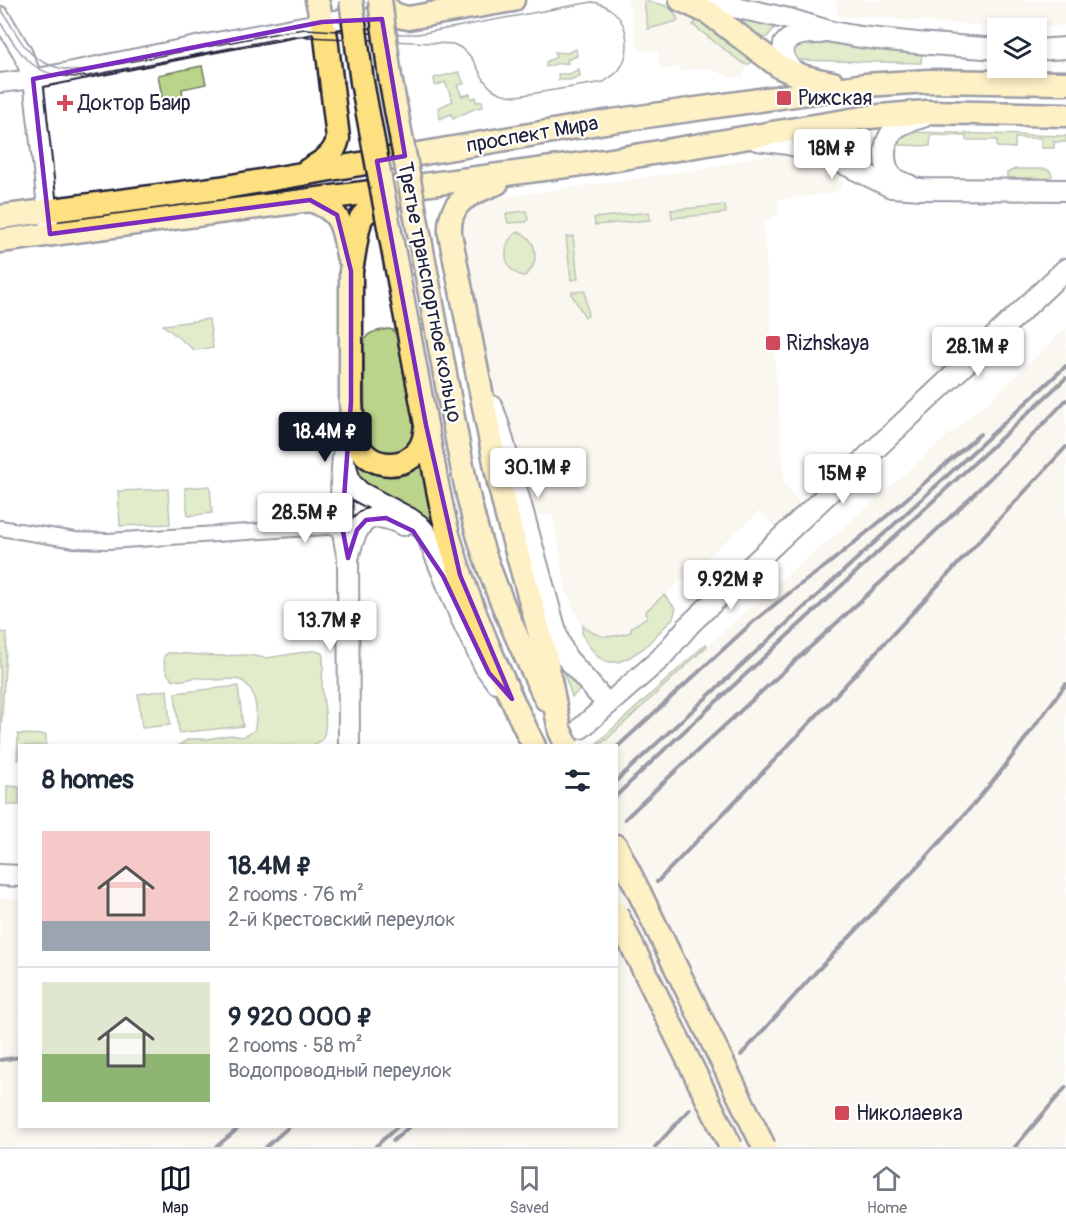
<!DOCTYPE html>
<meta charset="utf-8">
<style>
body{margin:0;font-family:Pangolin,sans-serif;background:#f6f6f7;color:#1f2937;height:100vh;display:flex;flex-direction:column;font-size:22px;white-space:nowrap}
*{box-sizing:border-box;margin:0}
p{font-size:20px;color:#747a83}
.icon{flex:none;width:33px;height:33px;fill:none;stroke:currentColor;stroke-width:2;stroke-linecap:round;stroke-linejoin:round}
.map{position:relative;flex:1;overflow:hidden}
.side{position:absolute;left:18px;top:744px;width:600px;height:384px;display:flex;flex-direction:column;background:#fff;border-radius:0px;box-shadow:0 3px 9px #0003}
.side>*{flex:none}
.controls{position:absolute;left:987px;top:18px;display:grid;gap:12px}
.controls a{display:grid;place-items:center;width:60px;height:60px;border-radius:0px;background:#fff;box-shadow:0 3px 9px #0003;font-size:30px}
.price{position:absolute;translate:-50% -51px;padding:0 14px;border-radius:6px;background:#fff;color:#222;font-size:20px;line-height:39px;filter:drop-shadow(0 2px 3px #0008)}
.price::after{content:'';position:absolute;left:50%;top:36px;width:18px;height:14px;margin-left:-9px;background:inherit;clip-path:polygon(0 0,100% 0,50% 100%)}
.price.on{background:#111827;color:#fff}
ul{padding:0;list-style:none}
li{display:flex;align-items:center;gap:18px;height:150px;padding:0 24px}
li+li{border-top:2px solid #e0e1e3}
li span{display:grid;place-items:center;flex:none;width:168px;height:120px;border-radius:0px;color:#555}
li>.icon{margin-inline-start:auto}
span .icon{width:72px;height:72px;fill:#fffc;stroke-width:1}
li b{font-size:26px}
h2{display:flex;justify-content:space-between;align-items:center;height:72px;padding:0 24px;font-size:26px}
.menu{display:flex;justify-content:space-around;align-items:center;height:84px;border-top:2px solid #e0e1e3;background:#fff;font-size:16px;color:#747a83}
.menu a{display:grid;justify-items:center;gap:3px}
.menu .on{color:#111827}
.map>svg:first-child{display:block}
.built{fill:#f4ecdd}
.green{fill:#bbd48b;stroke:#6e7b63;stroke-width:1.5}
.lines{fill:none;stroke-linecap:round;stroke-linejoin:round}
.minor-casing{stroke:#22223b;stroke-width:18}
.tertiary-casing{stroke:#22223b;stroke-width:22}
.secondary-casing{stroke:#22223b;stroke-width:24}
.primary-casing{stroke:#22223b;stroke-width:27}
.minor{stroke:#fff;stroke-width:14}
.tertiary{stroke:#fff;stroke-width:18}
.secondary{stroke:#fff;stroke-width:20}
.primary{stroke:#fde080;stroke-width:22}
.tram{stroke:#22223b;stroke-width:1.5}
.rail{stroke:#22223b;stroke-width:4}
.primary-bridge-casing{stroke:#22223b;stroke-width:27;stroke-linecap:butt}
.primary-bridge{stroke:#fde080;stroke-width:22}
.marked{fill:none;stroke:#7b2cbf;stroke-width:4.5;stroke-linejoin:round}
.poi-dot{fill:#d1495b;stroke:#fff;stroke-width:2}
.labels{text-anchor:middle;stroke-width:4.5;stroke-linejoin:round;paint-order:stroke}
.poi-label{font-size:21px;fill:#22223b;stroke:#fff;text-anchor:start}
.street-label{font-size:21px;fill:#22223b;stroke:#fff}
</style>
<div class="map">
<svg width="1066" height="1147" viewBox="0 0 1066 1147">
<rect width="100%" height="100%" fill="#fff"/>
<filter id="ink" filterUnits="userSpaceOnUse"><feTurbulence type="fractalNoise" baseFrequency=".0167" numOctaves="2"/><feDisplacementMap in="SourceGraphic" scale="12" xChannelSelector="R" yChannelSelector="G"/><feConvolveMatrix kernelMatrix="1 2 1 2 8 2 1 2 1" color-interpolation-filters="sRGB"/></filter>
<g filter="url(#ink)">
<!-- built -->
<g class="built">
<polygon points="626,0 642,0 700,16 753,60 751,63 747,65 743,77 728,77 712,69 705,68 679,71 679,67 660,70 658,51 644,52 637,46 630,8"/>
<polygon points="836,0 1066,0 1066,25 1021,28 945,23 933,25 932,22 855,16 845,17 844,15 842,17 837,13"/>
<polygon points="788,153 799,153 841,171 844,182 839,190 834,193 778,200 779,213 763,222 785,484 800,504 775,527 760,511 646,611 647,617 631,628 631,632 619,636 598,636 586,628 580,622 566,590 553,515 532,515 502,408 492,378 469,269 464,268 458,220 476,201 709,168 752,158"/>
<polygon points="1066,328 1066,1142 1062,1147 0,1147 0,898 19,899 20,1126 616,1126 616,746 599,745 755,603 853,519 969,417 986,404"/>
</g>
<!-- green -->
<g class="green">
<path d="M644,1C659,3 674,5 678,21L648,29Z"/>
<polygon points="700,16 753,58 751,63 747,65 741,62 693,25"/>
<polygon points="732,16 777,25 767,37 762,38"/>
<polygon points="808,40 922,52 921,63 795,60 790,47"/>
<polygon points="576,49 577,56 567,60 568,63 555,64 546,67 546,62 556,57 555,52 567,53"/>
<polygon points="202,66 206,84 182,89 183,98 163,102 158,75"/>
<polygon points="579,69 580,76 570,80 559,80 558,74 570,74"/>
<polygon points="459,72 464,84 457,85 462,96 470,94 471,99 476,97 476,102 482,101 483,107 476,108 453,119 451,114 440,119 438,108 453,101 445,82 435,86 434,78"/>
<polygon points="912,132 1066,136 1066,142 1054,142 1054,148 1041,148 1041,138 1015,138 1015,148 997,147 997,140 966,140 966,136 931,135 930,146 899,145 899,136 905,133"/>
<polygon points="1015,169 1046,169 1051,172 1052,176 1048,179 1007,178 1007,173"/>
<polygon points="725,205 726,213 672,218 671,210"/>
<polygon points="526,211 528,219 526,222 508,223 506,215 508,213"/>
<polygon points="649,212 650,220 595,225 594,218"/>
<path d="M518,232C538,237 541,266 524,276C502,273 500,241 518,232Z"/>
<polygon points="573,236 578,279 571,280 566,237"/>
<polygon points="585,291 588,316 585,317 572,295 572,292"/>
<polygon points="209,319 213,348 194,350 163,325"/>
<path d="M389,329L393,330L396,334L413,422L415,426H417L409,448L389,456L369,446L365,431L364,343C366,331 378,331 389,329Z"/>
<polygon points="422,461 432,516 431,520 428,521 362,487 356,466 359,465 372,471"/>
<polygon points="210,486 212,513 188,516 185,488"/>
<polygon points="168,489 170,524 120,526 118,491"/>
<path d="M664,595L676,609L673,618L644,648L630,657L618,662H607L598,657L586,642L582,633L583,625C597,640 613,638 631,632V628L647,617L646,611Z"/>
<polygon points="0,632 7,633 0,748"/>
<polygon points="706,644 707,646 606,740 599,745 595,745"/>
<path d="M310,651H316L322,653C325,662 322,672 322,682C322,701 330,723 322,740L312,746L179,745L189,739H207L231,735L243,737L254,731C258,716 258,688 240,680C234,678 224,680 217,680C209,679 201,677 194,678C187,679 177,683 171,678C165,673 164,664 164,656L168,653H174L216,656L247,655L267,658Z"/>
<polygon points="560,661 584,686 572,697"/>
<polygon points="238,686 243,726 179,733 175,693"/>
<polygon points="167,690 170,725 142,728 138,694"/>
<polygon points="18,734 46,735 46,745 20,746 19,760 17,760"/>
<polygon points="7,786 19,787 19,805 7,805"/>
</g>
<g class="lines">
<!-- minor casing -->
<g class="minor-casing">
<polyline id="minor" points="0,528 75,540 108,541 342,526"/>
</g>
<!-- tertiary casing -->
<g class="tertiary-casing">
<g id="tertiary">
<polyline points="0,16 22,52 33,79 50,234"/>
<polyline points="0,83 33,79 206,44 340,19 357,18 394,19"/>
</g>
</g>
<!-- secondary casing -->
<g class="secondary-casing">
<g id="secondary">
<polyline points="690,0 734,7 789,19 832,32 860,37 917,43 998,49"/>
<polyline points="1036,50 1066,48"/>
<path d="M799,75C787,67 781,58 784,44C793,33 807,33 821,33"/>
<polyline points="757,140 788,144 820,152 891,187 922,189 1066,190"/>
<path d="M909,185C903,183 896,181 892,176C883,166 883,146 890,135C896,124 912,120 923,117"/>
<polyline points="492,406 499,426 558,639 566,657 607,704"/>
<polyline points="346,466 350,482 360,492 409,518 419,525 426,533 461,618 485,667 496,682"/>
<path d="M349,555C357,522 368,507 403,525"/>
<polyline points="581,728 660,659 691,623 1066,269"/>
<path d="M349,746L348,558C339,524 340,475 345,440C346,432 349,424 350,417"/>
<polyline points="0,875 20,876"/>
</g>
</g>
<!-- primary casing -->
<g class="primary-casing">
<g id="primary">
<path d="M382,0C388,12 395,16 408,18L513,0"/>
<path d="M681,0L709,13L780,67C797,76 814,80 833,83"/>
<path d="M308,170C322,162 335,155 338,138L326,37L317,0"/>
<path d="M497,183C470,194 448,200 450,234L498,478L507,516L544,649L560,731"/>
<path d="M399,195L366,212L361,218L358,229L351,271V402C352,417 352,435 360,448C372,468 403,469 417,452C424,444 425,435 426,425"/>
<path d="M310,200C342,210 343,227 348,256"/>
<polyline points="0,217 220,188 605,122 865,85 929,81 1066,83"/>
<polyline points="0,241 605,161 869,117 927,112 1066,115"/>
<path d="M454,423C463,471 471,519 488,565C504,611 525,655 546,699"/>
<path d="M427,430C434,466 439,502 449,538C470,609 501,678 534,746"/>
<polyline points="616,846 640,894"/>
</g>
</g>
<!-- minor -->
<use href="#minor" class="minor"/>
<!-- tertiary -->
<use href="#tertiary" class="tertiary"/>
<!-- secondary -->
<use href="#secondary" class="secondary"/>
<!-- primary -->
<use href="#primary" class="primary"/>
<!-- tram -->
<path class="tram" d="M0,7C24,46 30,68 81,71L284,32L305,29L384,34H418L592,2C599,3 605,5 610,9C629,22 632,52 619,70C615,75 609,78 604,82L517,96C471,94 488,58 453,44L308,37L293,36L281,38L88,76C38,81 24,61 0,22"/>
<!-- rail -->
<g class="rail">
<polyline points="616,748 753,622 793,590 827,565 888,515 980,434"/>
<polyline points="616,781 1066,366"/>
<polyline points="616,796 665,749 1066,378"/>
<path d="M625,819C771,678 928,548 1066,400"/>
<path d="M657,882C796,740 931,593 1066,447"/>
<polyline points="741,1055 815,973 923,861 972,806 999,774 1066,684"/>
<polyline points="0,1060 20,1057"/>
<polyline points="393,1141 410,1126"/>
<polyline points="216,1147 241,1126"/>
<polyline points="266,1147 290,1126"/>
<polyline points="375,1147 398,1126"/>
<polyline points="655,1147 690,1109"/>
<polyline points="1015,1147 1066,1087"/>
</g>
<!-- primary-bridge casing -->
<g class="primary-bridge-casing">
<g id="primary-bridge">
<polyline points="351,0 362,82 426,425"/>
<polyline points="380,0 390,77 454,423"/>
<polyline points="560,731 567,746"/>
<polyline points="640,894 764,1147"/>
<polyline points="616,913 731,1147"/>
</g>
</g>
<!-- primary-bridge -->
<use href="#primary-bridge" class="primary-bridge"/>
</g>
</g>
<!-- marked area -->
<path d="M0 0H1066V1147H0ZM382,19L405,156L377,161L426,425L460,575L512,699L489,673L443,576L413,531L386,518L366,520L357,530L348,558L342,526L351,402V271L337,215L310,200L50,234L33,79L322,22Z" fill="#fff" fill-opacity=".55" fill-rule="evenodd"/>
<path class="marked" d="M382,19L405,156L377,161L426,425L460,575L512,699L489,673L443,576L413,531L386,518L366,520L357,530L348,558L342,526L351,402V271L337,215L310,200L50,234L33,79L322,22Z"/>
<!-- markers -->
<g class="poi-dot">
<rect x="776" y="90" width="16" height="16" rx="3"/>
<path d="M62 94h6v6h6v6h-6v6h-6v-6h-6v-6h6z"/>
<rect x="765" y="335" width="16" height="16" rx="3"/>
<rect x="834" y="1105" width="16" height="16" rx="3"/>
</g>
<g class="labels">
<!-- poi labels -->
<g class="poi-label">
<text x="798" y="105">Рижская</text>
<text x="78" y="110">Доктор Баир</text>
<text x="786" y="350">Rizhskaya</text>
<text x="856" y="1120">Николаевка</text>
</g>
<!-- street labels -->
<g class="street-label">
<text transform="translate(532 134) rotate(-10)" y="7">проспект Мира</text>
<text transform="translate(430 292) rotate(79)" y="7">Третье транспортное кольцо</text>
</g>
</g>
</svg>
<div class="controls">
<a><svg class="icon" aria-label="layers" viewBox="0 0 24 24"><path d="M12 4l9 5-9 5-9-5zM3 14l9 5 9-5"/></svg></a>
</div>
<b class="price" style="left:832px;top:180px">18M ₽</b>
<b class="price" style="left:978px;top:378px">28.1M ₽</b>
<b class="price on" style="left:325px;top:463px">18.4M ₽</b>
<b class="price" style="left:538px;top:499px">30.1M ₽</b>
<b class="price" style="left:843px;top:505px">15M ₽</b>
<b class="price" style="left:305px;top:544px">28.5M ₽</b>
<b class="price" style="left:731px;top:611px">9.92M ₽</b>
<b class="price" style="left:330px;top:652px">13.7M ₽</b>
<section class="side">
<h2>8 homes<svg class="icon" aria-label="filters" viewBox="0 0 24 24"><path d="M4 7h16M4 17h16"/><circle cx="9" cy="7" r="2"/><circle cx="15" cy="17" r="2"/></svg></h2>
<ul>
<li><span style="background:linear-gradient(#f6c9c9 75%,#9aa5b1 0)"><svg class="icon" aria-label="home" viewBox="0 0 24 24"><path d="M3 11l9-7 9 7M6 9v11h12V9"/></svg></span><div><b>18.4M ₽</b><p>2 rooms · 76 m²</p><p>2-й Крестовский переулок</p></div></li>
<li><span style="background:linear-gradient(#dfe7d0 60%,#8fb573 0)"><svg class="icon" aria-label="home" viewBox="0 0 24 24"><path d="M3 11l9-7 9 7M6 9v11h12V9"/></svg></span><div><b>9 920 000 ₽</b><p>2 rooms · 58 m²</p><p>Водопроводный переулок</p></div></li>
</ul>
</section>
</div>
<nav class="menu">
<a class="on"><svg class="icon" aria-label="map" viewBox="0 0 24 24"><path d="M3 6l6-2 6 2 6-2v14l-6 2-6-2-6 2zM9 4v14M15 6v14"/></svg>Map</a>
<a><svg class="icon" aria-label="saved" viewBox="0 0 24 24"><path d="M7 4h10v16l-5-4-5 4z"/></svg>Saved</a>
<a><svg class="icon" aria-label="home" viewBox="0 0 24 24"><path d="M3 11l9-7 9 7M6 9v11h12V9"/></svg>Home</a>
</nav>
